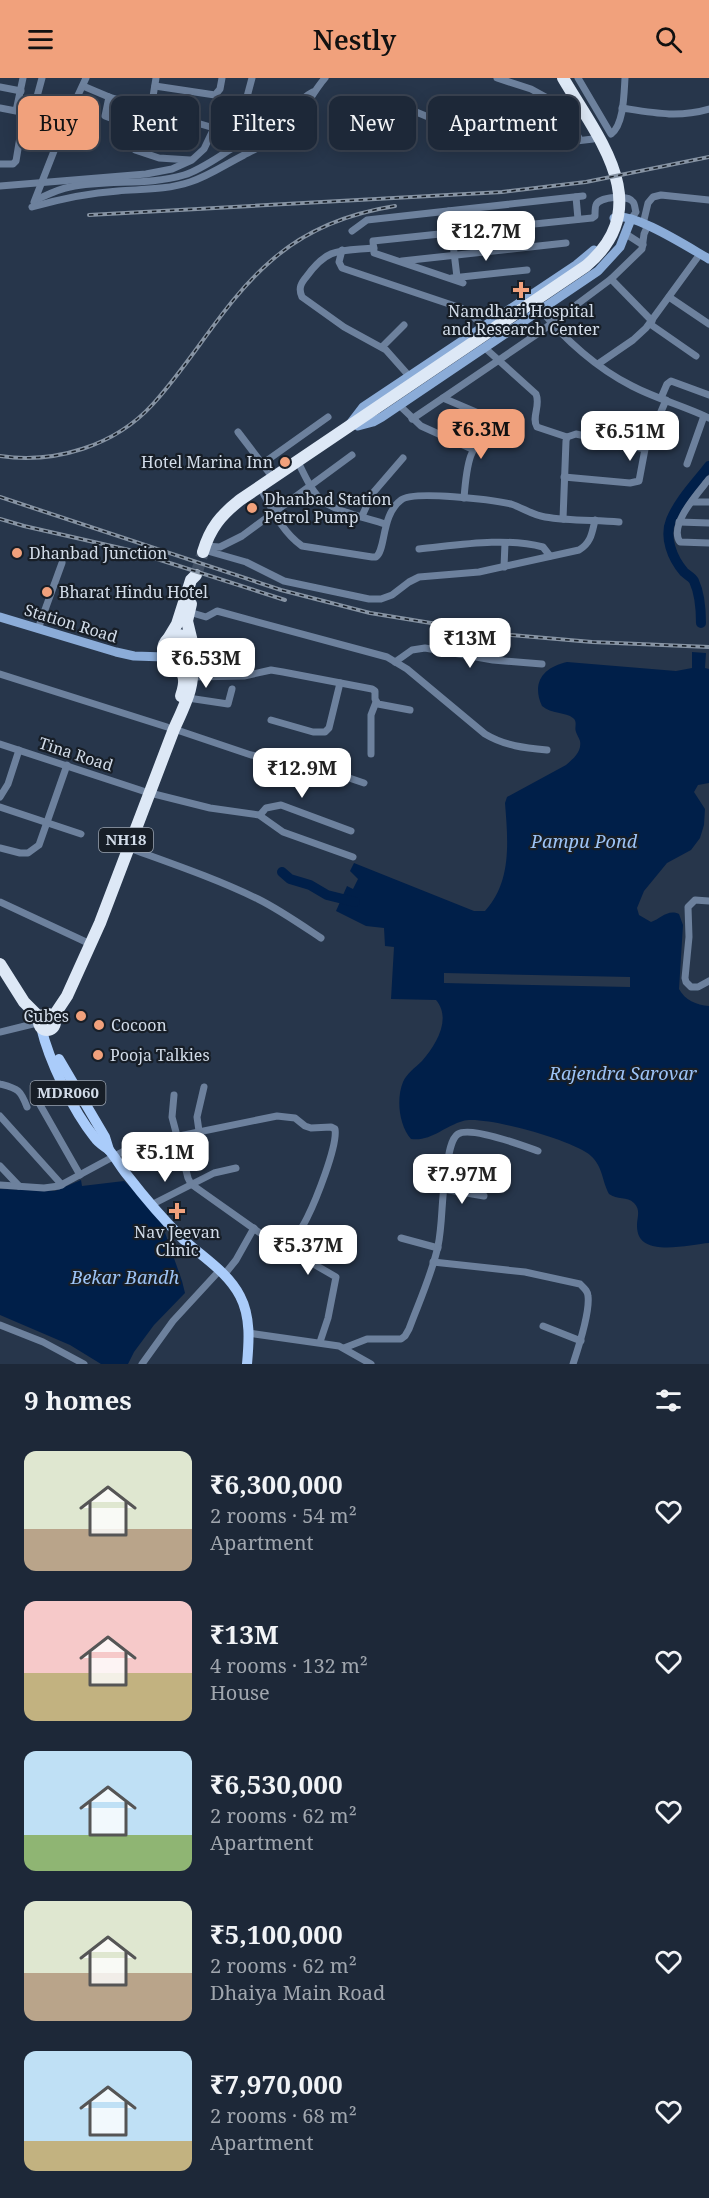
<!DOCTYPE html>
<meta charset="utf-8">
<style>
body{margin:0;font-family:"Noto Serif",serif;background:#2a3443;color:#f1f3f6;height:100vh;display:flex;flex-direction:column;font-size:22px;white-space:nowrap}
*{box-sizing:border-box;margin:0}
p{font-size:20px;color:#a0a6ae}
.icon{flex:none;width:33px;height:33px;fill:none;stroke:currentColor;stroke-width:2;stroke-linecap:round;stroke-linejoin:round}
.map{position:relative;height:1286px;overflow:hidden}
.sheet{display:flex;flex-direction:column;background:#1d2838;flex:1}
.sheet>*{flex:none}
.guide{position:absolute;left:18px;top:18px;width:674px;height:54px;display:flex;gap:12px}
.price{position:absolute;translate:-50% -51px;padding:0 14px;border-radius:12px;background:#fff;color:#222;font-size:20px;line-height:39px;filter:drop-shadow(0 2px 3px #0008)}
.price::after{content:'';position:absolute;left:50%;top:36px;width:18px;height:14px;margin-left:-9px;background:inherit;clip-path:polygon(0 0,100% 0,50% 100%)}
.price.selected{background:#f1a17c;color:#111}
ul{padding:0;list-style:none}
li{display:flex;align-items:center;gap:18px;height:150px;padding:0 24px}
li span{display:grid;place-items:center;flex:none;width:168px;height:120px;border-radius:12px;color:#555}
li>.icon{margin-inline-start:auto}
span .icon{width:72px;height:72px;fill:#fffc;stroke-width:1}
li b{font-size:26px}
h2{display:flex;justify-content:space-between;align-items:center;height:72px;padding:0 24px;font-size:26px}
.tag{padding:0 21px;border-radius:12px;background:#1d2838;box-shadow:0 3px 15px #0003,0 0 0 2px #3b4453;font-size:21px;line-height:54px}
.tag.selected{background:#f1a17c;color:#111}
header{display:flex;justify-content:space-between;align-items:center;height:78px;padding:0 24px;background:#f1a17c;color:#111;font-size:27px;font-weight:600}
.map>svg:first-child{display:block}
.water{fill:#001f49;fill-rule:evenodd}
.lines{fill:none;stroke-linecap:round;stroke-linejoin:round}
.river{stroke:#001f49;stroke-width:10}
.highway-tunnel{stroke:#414f63;stroke-width:12;stroke-dasharray:12 6;stroke-linecap:butt}
.street{stroke:#6d819d;stroke-width:7}
.secondary{stroke:#8bacd8;stroke-width:9}
.primary{stroke:#aaccfa;stroke-width:10}
.highway{stroke:#dde8f6;stroke-width:12}
.rail-casing{stroke:#8693a3;stroke-width:4}
.rail{stroke:#171e27;stroke-width:1.5;stroke-dasharray:4.5;stroke-linecap:butt}
.poi-dot{fill:#f1a17c;stroke:#171e27;stroke-width:2}
.labels{text-anchor:middle;stroke-width:4.5;stroke-linejoin:round;paint-order:stroke}
.shield{fill:#171e27;stroke:#9aa3af;stroke-width:1.5}
.shield-label{font-size:15px;font-weight:bold;fill:#d2dce9}
.poi-label{font-size:16px;fill:#d2dce9;stroke:#171e27;text-anchor:start}
.street-label{font-size:16px;fill:#d2dce9;stroke:#171e27}
.water-label{font-size:18px;font-style:italic;fill:#9dc4f7;stroke:#171e27}
</style>
<header><svg class="icon" aria-label="menu" viewBox="0 0 24 24"><path d="M4 6h16M4 12h16M4 18h16"/></svg>Nestly<svg class="icon" aria-label="search" viewBox="0 0 24 24"><circle cx="10" cy="10" r="6"/><path d="M15 15l6 6"/></svg></header>
<div class="map">
<svg width="709" height="1286" viewBox="0 0 709 1286">
<rect width="100%" height="100%" fill="#27364b"/>
<!-- water -->
<g class="water">
<path d="M692,574L706,575L705,590L709,591V705L698,707L694,714L705,731L704,747L700,760L691,772L667,785L644,813L637,830L639,837L651,844C661,841 667,831 679,836L683,847L679,911C685,922 696,927 709,928V1165C690,1166 636,1182 637,1147C637,1139 641,1132 634,1125C627,1118 617,1122 609,1116C602,1103 603,1089 591,1078C576,1063 484,1037 463,1043C445,1048 430,1064 411,1061C399,1047 396,1021 403,1004C407,995 415,990 422,983C436,967 452,941 436,922L391,921L394,869L385,868L384,850L366,848L336,833L347,808L353,811L358,801L350,793L354,785L474,833H485C512,804 508,763 505,725L507,719L566,687C573,681 582,674 580,663C579,660 577,657 576,654C574,649 578,644 573,640C566,634 551,636 542,628C531,604 544,589 567,584L676,593L692,590ZM444,895L630,899V909L444,905Z"/>
<polygon points="81,1102 82,1108 124,1103 152,1130 165,1147 163,1149 182,1203 185,1215 154,1247 134,1274 128,1286 101,1286 70,1267 0,1237 0,1111 55,1113"/>
</g>
<g class="lines">
<!-- river -->
<g class="river">
<path d="M701,545C701,531 700,516 694,503C692,499 687,497 684,494C672,480 664,459 671,442C679,422 696,405 709,388"/>
<polyline points="282,794 290,801 310,807 327,817 355,824"/>
</g>
<!-- highway-tunnel -->
<polyline class="highway-tunnel" points="196,497 203,474"/>
<!-- street -->
<g class="street">
<polyline points="497,0 531,11 562,28 580,62"/>
<path d="M578,0L611,56C624,47 624,15 625,0"/>
<polyline points="83,8 109,19 214,50"/>
<polyline points="155,8 215,17 220,11 222,0"/>
<polyline points="0,9 21,13"/>
<path d="M109,19L105,38L135,49C139,56 131,64 135,72L159,80L190,82"/>
<polyline points="0,30 16,33 23,0"/>
<path d="M622,30C654,35 678,40 709,31"/>
<polyline points="151,31 156,0"/>
<path d="M411,32C434,41 458,52 481,57C517,66 557,66 593,61"/>
<polyline points="20,34 65,45"/>
<polyline points="32,37 42,0"/>
<polyline points="0,86 13,86 16,83 24,35"/>
<polyline points="0,108 146,96 172,91 192,82 204,71 214,50 232,49 240,45 252,0"/>
<polyline points="576,119 578,141"/>
<path d="M36,122C47,117 58,111 70,109C108,101 147,108 184,97C203,91 219,78 236,68C250,60 266,54 280,44C292,34 299,21 313,14"/>
<polyline points="34,124 65,45 86,0"/>
<path d="M32,129C60,121 88,115 118,113C142,111 166,112 190,104C209,98 226,86 244,77C259,69 274,63 287,51C303,37 311,16 325,0"/>
<polyline points="449,133 457,199"/>
<polyline points="643,146 648,125 653,119 661,117 709,122"/>
<polyline points="352,153 367,142 583,118"/>
<polyline points="626,156 643,167"/>
<path d="M374,170C340,173 328,169 307,198C301,205 298,210 302,219L344,249L386,272L410,299"/>
<polyline points="342,172 339,184 342,190 461,230 472,237 483,249"/>
<polyline points="402,183 566,165"/>
<polyline points="452,200 527,192"/>
<polyline points="611,201 652,243"/>
<path d="M463,205L374,175L373,163L592,140L595,138C595,137 595,128 596,127C599,119 628,116 633,124C635,126 635,132 636,134L631,141"/>
<polyline points="669,219 709,246"/>
<path d="M541,232C565,262 598,291 632,308C657,321 684,328 709,340"/>
<polyline points="650,246 696,278"/>
<polyline points="382,269 404,247"/>
<path d="M485,270L536,316C541,328 531,339 537,349L567,359"/>
<polyline points="598,286 633,262 646,250 700,176"/>
<polyline points="661,320 667,306 671,303 709,317"/>
<polyline points="399,327 421,348 472,371"/>
<polyline points="412,341 443,320"/>
<polyline points="504,346 443,320 540,254 611,201 642,171 644,156 648,147"/>
<polyline points="238,354 274,401"/>
<polyline points="262,386 328,339"/>
<polyline points="687,386 704,338"/>
<path d="M300,388C306,400 312,414 323,423C337,434 367,440 385,446"/>
<polyline points="564,399 630,405 639,403 645,371 666,322"/>
<path d="M709,401C699,414 668,447 680,464L709,465"/>
<path d="M262,413C273,433 283,455 302,468L372,479H376C386,472 381,437 401,422C413,412 493,422 511,426C523,430 533,437 545,439C569,443 595,442 619,444"/>
<path d="M464,420C467,382 469,372 493,343"/>
<polyline points="692,424 709,424"/>
<polyline points="362,438 372,416 403,380"/>
<polyline points="563,441 566,363 567,359 576,356 645,371"/>
<polyline points="679,444 709,445"/>
<polyline points="205,468 220,469 242,458 352,377"/>
<path d="M419,471C459,467 504,459 543,469L550,478"/>
<path d="M204,472L246,484L284,503L369,521H381L392,517L409,504L419,499L479,494L579,472C591,465 592,455 595,442"/>
<polyline points="504,489 505,465"/>
<path d="M189,534L206,539L217,533L387,579L407,591L485,656C505,668 525,670 547,672"/>
<polyline points="38,551 62,485"/>
<polyline points="395,584 412,572 425,570 493,582 542,586"/>
<polyline points="0,596 167,649"/>
<polyline points="193,599 244,598 271,592 283,594 372,611 375,613 375,621 378,626 410,632"/>
<polyline points="188,620 228,626 232,611"/>
<polyline points="271,642 313,654 325,654 329,650 340,605"/>
<polyline points="174,651 251,677 270,680 290,680 364,705"/>
<polyline points="0,666 143,713"/>
<polyline points="371,676 371,637 376,624"/>
<polyline points="150,715 210,730 259,737 283,754 353,779"/>
<polyline points="0,719 8,706 19,672"/>
<polyline points="0,729 81,756"/>
<polyline points="260,737 266,730 281,727 351,753"/>
<polyline points="0,770 20,775 28,775 39,767 67,687"/>
<path d="M129,770C173,786 217,801 258,821C280,832 300,846 321,860"/>
<polyline points="709,823 695,822 688,829 689,859 685,900 686,904 691,909 698,909 709,903"/>
<polyline points="0,824 86,864"/>
<polyline points="0,954 37,945"/>
<path d="M0,1006C18,1011 20,1011 27,1029"/>
<polyline points="174,1017 172,1039 188,1100 191,1106 260,1155 336,1199 328,1240 320,1264"/>
<polyline points="39,1025 80,1097"/>
<polyline points="0,1038 62,1107"/>
<polyline points="199,1053 197,1039 204,1009"/>
<polyline points="0,1088 19,1108"/>
<path d="M0,1107L44,1110L59,1108L135,1067L277,1038L295,1040L305,1048L311,1050L331,1049L335,1051C338,1068 315,1124 307,1140C301,1152 294,1162 287,1173"/>
<polyline points="443,1111 484,1118"/>
<polyline points="151,1127 214,1095 236,1090"/>
<polyline points="401,1160 438,1170"/>
<path d="M433,1184L525,1194L580,1206C584,1210 588,1213 588,1218C590,1233 578,1271 573,1286"/>
<polyline points="224,1197 236,1182 254,1150"/>
<polyline points="0,1247 43,1264 84,1286"/>
<polyline points="543,1248 581,1263"/>
<polyline points="248,1255 339,1268 371,1286"/>
<path d="M344,1270L367,1261H401L405,1258L409,1251C419,1224 432,1196 438,1168C443,1144 441,1119 446,1095C448,1084 449,1062 458,1056C471,1048 524,1068 538,1073"/>
<polyline points="142,1286 173,1243 220,1192"/>
</g>
<!-- secondary -->
<g class="secondary">
<path d="M614,140C631,132 691,171 709,181"/>
<polyline points="350,346 363,329 576,187 594,172"/>
<polyline points="358,348 373,344 382,339 598,193 620,169 631,141"/>
<polyline points="0,539 116,574 134,578 165,579"/>
</g>
<!-- primary -->
<g class="primary">
<path d="M41,949C49,983 73,1033 95,1060C98,1065 104,1068 109,1072C116,1080 121,1090 128,1098C145,1120 163,1141 182,1160C202,1179 227,1193 240,1218C251,1239 249,1264 247,1286"/>
<polyline points="59,981 105,1059 109,1072"/>
</g>
<!-- highway -->
<g class="highway">
<path d="M203,474C210,450 221,437 240,422L586,188C657,128 598,60 563,0"/>
<polyline points="191,526 187,543 193,568"/>
<circle cx="178" cy="572" r="15"/>
<polyline points="168,561 177,546 191,502 196,497"/>
<path d="M173,586C186,594 186,604 181,618"/>
<polyline points="0,886 24,924 40,940"/>
<circle cx="47" cy="944" r="8"/>
<path d="M53,939L67,918L100,845L174,651C188,620 194,610 193,575"/>
</g>
<!-- rail casing -->
<g class="rail-casing">
<g id="rail">
<polyline points="89,137 502,114 586,104 709,79"/>
<path d="M0,378C55,386 115,368 153,326C195,280 224,223 272,182C306,152 351,135 395,128"/>
<polyline points="0,419 281,512 370,535 498,556 592,564 709,569"/>
<polyline points="0,441 24,448 129,472 285,522"/>
</g>
</g>
<!-- rail -->
<use href="#rail" class="rail"/>
</g>
<!-- markers -->
<g class="poi-dot">
<path d="M518 203h6v6h6v6h-6v6h-6v-6h-6v-6h6z"/>
<circle cx="285" cy="384" r="6"/>
<circle cx="252" cy="430" r="6"/>
<circle cx="17" cy="475" r="6"/>
<circle cx="47" cy="514" r="6"/>
<circle cx="81" cy="938" r="6"/>
<circle cx="99" cy="947" r="6"/>
<circle cx="98" cy="977" r="6"/>
<path d="M174 1124h6v6h6v6h-6v6h-6v-6h-6v-6h6z"/>
</g>
<g class="labels">
<!-- shield labels -->
<g class="shield">
<rect x="99" y="750" width="54" height="24" rx="4.5"/>
<rect x="30.5" y="1003" width="75" height="24" rx="4.5"/>
</g>
<g class="shield-label">
<text x="126" y="767">NH18</text>
<text x="68" y="1020">MDR060</text>
</g>
<!-- poi labels -->
<g class="poi-label">
<text x="521" y="239" text-anchor="middle">Namdhari Hospital<tspan x="521" dy="18">and Research Center</tspan></text>
<text x="273" y="390" text-anchor="end">Hotel Marina Inn</text>
<text x="264" y="427">Dhanbad Station<tspan x="264" dy="18">Petrol Pump</tspan></text>
<text x="29" y="481">Dhanbad Junction</text>
<text x="59" y="520">Bharat Hindu Hotel</text>
<text x="69" y="944" text-anchor="end">Cubes</text>
<text x="111" y="953">Cocoon</text>
<text x="110" y="983">Pooja Talkies</text>
<text x="177" y="1160" text-anchor="middle">Nav Jeevan<tspan x="177" dy="18">Clinic</tspan></text>
</g>
<!-- street labels -->
<g class="street-label">
<text transform="translate(71 545) rotate(17)" y="6">Station Road</text>
<text transform="translate(76 676) rotate(18)" y="6">Tina Road</text>
</g>
<!-- water labels -->
<g class="water-label">
<text x="584" y="770">Pampu Pond</text>
<text x="623" y="1002">Rajendra Sarovar</text>
<text x="125" y="1206">Bekar Bandh</text>
</g>
</g>
</svg>
<b class="price" style="left:486px;top:184px">₹12.7M</b>
<b class="price selected" style="left:481px;top:382px">₹6.3M</b>
<b class="price" style="left:630px;top:384px">₹6.51M</b>
<b class="price" style="left:470px;top:591px">₹13M</b>
<b class="price" style="left:206px;top:611px">₹6.53M</b>
<b class="price" style="left:302px;top:721px">₹12.9M</b>
<b class="price" style="left:165px;top:1105px">₹5.1M</b>
<b class="price" style="left:462px;top:1127px">₹7.97M</b>
<b class="price" style="left:308px;top:1198px">₹5.37M</b>
<div class="guide">
<a class="tag selected">Buy</a>
<a class="tag">Rent</a>
<a class="tag">Filters</a>
<a class="tag">New</a>
<a class="tag">Apartment</a>
</div>
</div>
<section class="sheet">
<h2>9 homes<svg class="icon" aria-label="filters" viewBox="0 0 24 24"><path d="M4 7h16M4 17h16"/><circle cx="9" cy="7" r="2"/><circle cx="15" cy="17" r="2"/></svg></h2>
<ul>
<li><span style="background:linear-gradient(#dfe7d0 65%,#b9a48a 0)"><svg class="icon" aria-label="home" viewBox="0 0 24 24"><path d="M3 11l9-7 9 7M6 9v11h12V9"/></svg></span><div><b>₹6,300,000</b><p>2 rooms · 54 m²</p><p>Apartment</p></div><svg class="icon" aria-label="heart" viewBox="0 0 24 24"><path d="M12 20l-8-8c-3-5 5-10 8-4 3-6 11-1 8 4z"/></svg></li>
<li><span style="background:linear-gradient(#f6c9c9 60%,#c2b280 0)"><svg class="icon" aria-label="home" viewBox="0 0 24 24"><path d="M3 11l9-7 9 7M6 9v11h12V9"/></svg></span><div><b>₹13M</b><p>4 rooms · 132 m²</p><p>House</p></div><svg class="icon" aria-label="heart" viewBox="0 0 24 24"><path d="M12 20l-8-8c-3-5 5-10 8-4 3-6 11-1 8 4z"/></svg></li>
<li><span style="background:linear-gradient(#bfe0f5 70%,#8fb573 0)"><svg class="icon" aria-label="home" viewBox="0 0 24 24"><path d="M3 11l9-7 9 7M6 9v11h12V9"/></svg></span><div><b>₹6,530,000</b><p>2 rooms · 62 m²</p><p>Apartment</p></div><svg class="icon" aria-label="heart" viewBox="0 0 24 24"><path d="M12 20l-8-8c-3-5 5-10 8-4 3-6 11-1 8 4z"/></svg></li>
<li><span style="background:linear-gradient(#dfe7d0 60%,#b9a48a 0)"><svg class="icon" aria-label="home" viewBox="0 0 24 24"><path d="M3 11l9-7 9 7M6 9v11h12V9"/></svg></span><div><b>₹5,100,000</b><p>2 rooms · 62 m²</p><p>Dhaiya Main Road</p></div><svg class="icon" aria-label="heart" viewBox="0 0 24 24"><path d="M12 20l-8-8c-3-5 5-10 8-4 3-6 11-1 8 4z"/></svg></li>
<li><span style="background:linear-gradient(#bfe0f5 75%,#c2b280 0)"><svg class="icon" aria-label="home" viewBox="0 0 24 24"><path d="M3 11l9-7 9 7M6 9v11h12V9"/></svg></span><div><b>₹7,970,000</b><p>2 rooms · 68 m²</p><p>Apartment</p></div><svg class="icon" aria-label="heart" viewBox="0 0 24 24"><path d="M12 20l-8-8c-3-5 5-10 8-4 3-6 11-1 8 4z"/></svg></li>
</ul>
</section>
